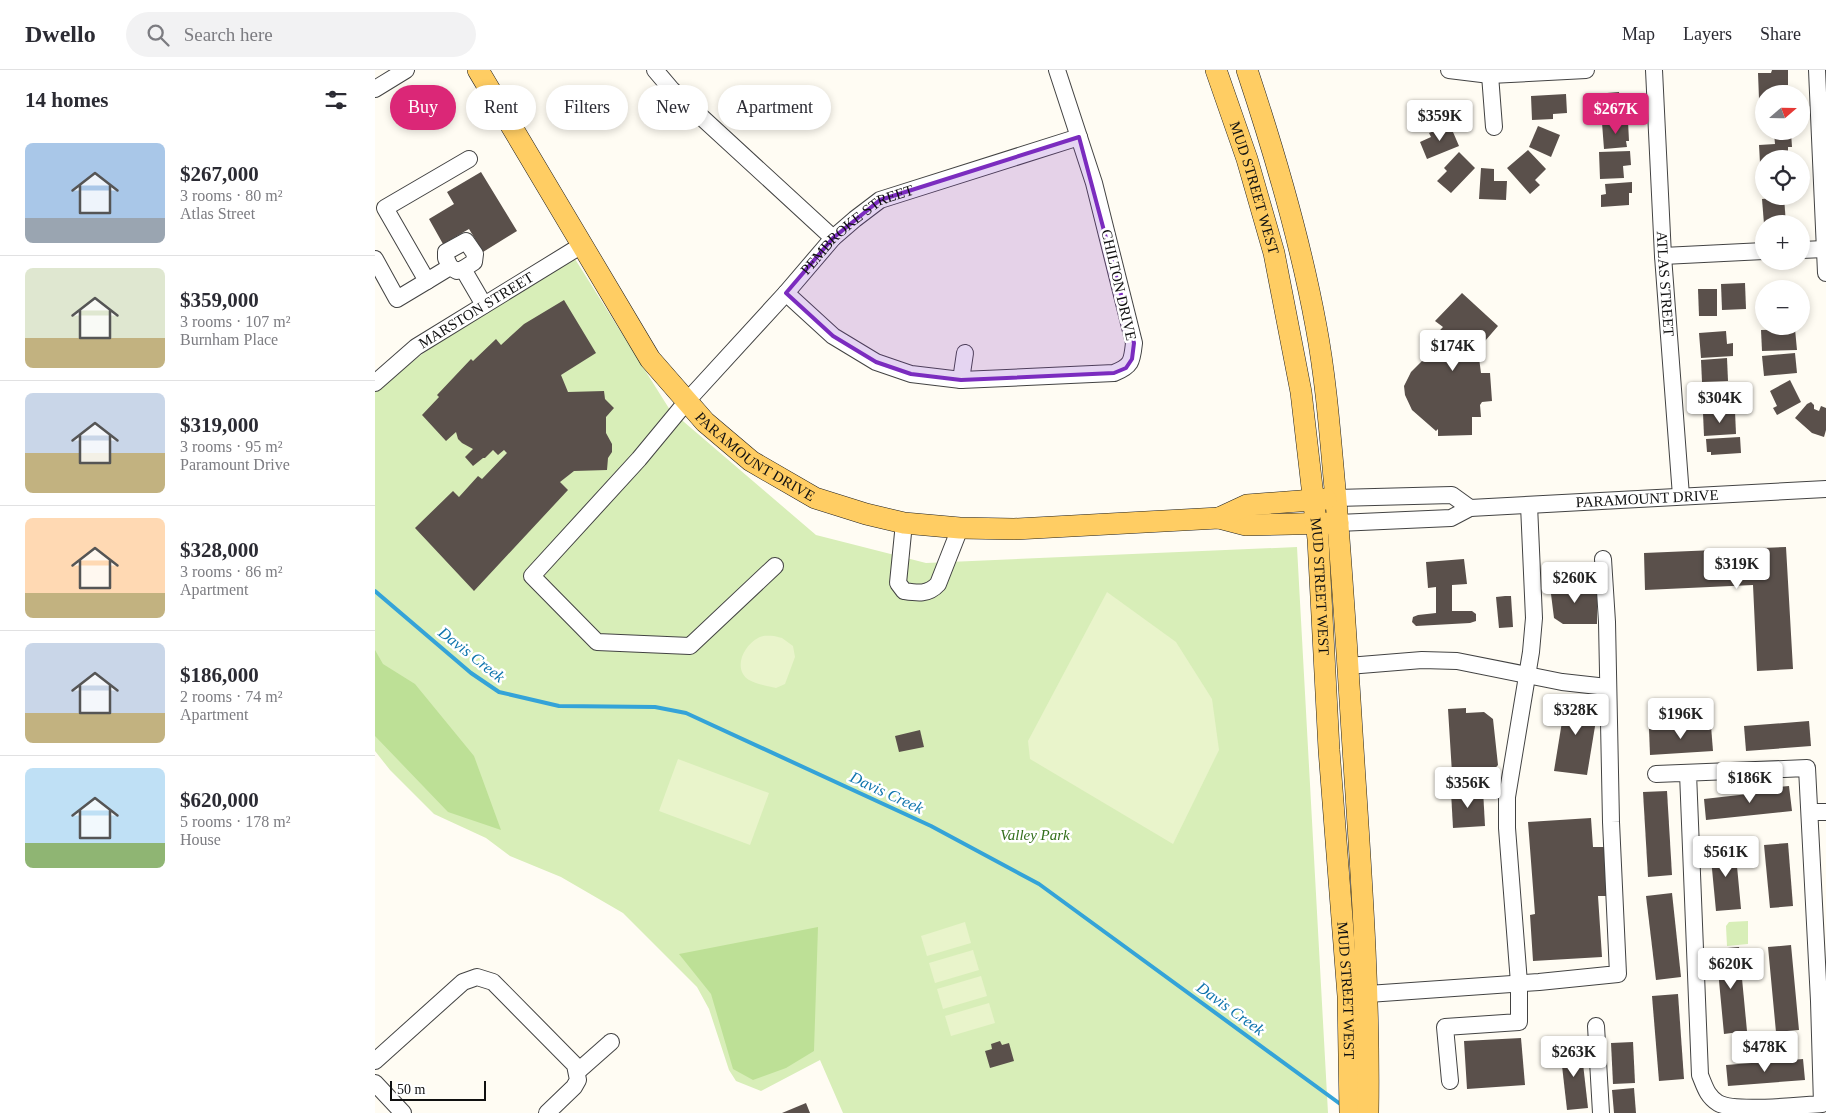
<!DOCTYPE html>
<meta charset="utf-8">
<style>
body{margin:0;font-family:Georgia,serif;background:#f2f2f3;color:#2b2b33;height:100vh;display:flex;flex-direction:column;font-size:19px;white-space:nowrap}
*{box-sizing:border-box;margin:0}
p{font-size:16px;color:#7c7c81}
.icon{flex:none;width:28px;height:28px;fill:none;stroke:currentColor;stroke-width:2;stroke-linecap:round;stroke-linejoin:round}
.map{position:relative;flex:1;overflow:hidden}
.details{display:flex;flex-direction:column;background:#fff;width:375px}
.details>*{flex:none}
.hud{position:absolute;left:15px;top:15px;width:475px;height:45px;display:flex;gap:10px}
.needle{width:32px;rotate:70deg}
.tools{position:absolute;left:1380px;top:15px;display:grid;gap:10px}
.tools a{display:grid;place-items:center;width:55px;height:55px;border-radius:50%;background:#fff;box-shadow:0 2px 8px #0003;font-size:25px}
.scale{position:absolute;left:15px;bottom:12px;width:96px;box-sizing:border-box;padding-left:5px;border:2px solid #101010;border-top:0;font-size:14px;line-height:18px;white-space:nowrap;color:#101010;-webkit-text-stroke:4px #fff;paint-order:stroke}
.price{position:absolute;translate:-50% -42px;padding:0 11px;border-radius:5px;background:#fff;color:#222;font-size:16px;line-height:32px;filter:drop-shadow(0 1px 2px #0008)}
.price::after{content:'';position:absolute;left:50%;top:30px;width:15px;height:11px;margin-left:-8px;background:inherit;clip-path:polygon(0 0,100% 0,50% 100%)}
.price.selected{background:#db2777;color:#fff}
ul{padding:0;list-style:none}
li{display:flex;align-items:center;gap:15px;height:125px;padding:0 25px}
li+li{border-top:1px solid #e1e1e2}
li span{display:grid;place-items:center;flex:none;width:140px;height:100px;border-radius:8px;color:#555}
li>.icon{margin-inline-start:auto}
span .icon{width:60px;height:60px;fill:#fffc;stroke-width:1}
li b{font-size:21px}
h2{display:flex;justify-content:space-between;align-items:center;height:60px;padding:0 25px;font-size:21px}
.pill{padding:0 18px;border-radius:22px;background:#fff;box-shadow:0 2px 8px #0003;font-size:18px;line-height:45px}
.pill.selected{background:#db2777;color:#fff}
header{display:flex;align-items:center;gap:30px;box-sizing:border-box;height:70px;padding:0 25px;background:#fff;border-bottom:1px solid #e1e1e2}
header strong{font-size:24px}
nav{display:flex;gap:28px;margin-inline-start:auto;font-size:18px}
.search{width:350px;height:45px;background:#f2f2f3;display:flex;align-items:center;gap:12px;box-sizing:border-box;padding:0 18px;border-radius:28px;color:#7c7c81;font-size:19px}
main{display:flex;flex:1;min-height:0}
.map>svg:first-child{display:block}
.green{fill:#d8eeb8}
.forest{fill:#bde096}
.pitch{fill:#e9f4cb}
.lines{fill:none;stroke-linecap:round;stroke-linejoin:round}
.stream{stroke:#34a3d8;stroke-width:4}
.building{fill:#5a504b}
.minor-casing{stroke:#434343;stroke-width:18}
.major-casing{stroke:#212121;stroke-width:22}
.minor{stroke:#fff;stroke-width:16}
.major{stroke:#ffcd63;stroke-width:21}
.marked{fill:#7b2cbf;fill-opacity:0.2;stroke:#7b2cbf;stroke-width:4;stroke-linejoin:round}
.labels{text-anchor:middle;stroke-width:5;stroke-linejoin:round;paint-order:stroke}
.street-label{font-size:15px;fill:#101010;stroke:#fff}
.park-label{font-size:15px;font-style:italic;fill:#326e1a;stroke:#fff}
.water-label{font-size:16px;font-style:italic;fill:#0e74ad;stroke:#fff}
</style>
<header>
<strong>Dwello</strong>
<div class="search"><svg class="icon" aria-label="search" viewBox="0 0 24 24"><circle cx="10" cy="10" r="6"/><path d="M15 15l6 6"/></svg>Search here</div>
<nav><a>Map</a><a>Layers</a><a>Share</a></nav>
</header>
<main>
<section class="details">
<h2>14 homes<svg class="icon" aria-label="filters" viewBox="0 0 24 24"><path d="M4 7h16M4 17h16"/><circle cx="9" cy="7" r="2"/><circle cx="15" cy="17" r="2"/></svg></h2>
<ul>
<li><span style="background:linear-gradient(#a9c7e8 75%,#9aa5b1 0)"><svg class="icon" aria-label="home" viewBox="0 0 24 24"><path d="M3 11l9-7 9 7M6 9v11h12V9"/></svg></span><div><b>$267,000</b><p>3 rooms · 80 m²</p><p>Atlas Street</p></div></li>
<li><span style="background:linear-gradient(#dfe7d0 70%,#c2b280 0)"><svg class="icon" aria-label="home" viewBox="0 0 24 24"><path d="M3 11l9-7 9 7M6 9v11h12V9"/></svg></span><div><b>$359,000</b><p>3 rooms · 107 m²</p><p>Burnham Place</p></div></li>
<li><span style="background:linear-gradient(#c9d6e8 60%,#c2b280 0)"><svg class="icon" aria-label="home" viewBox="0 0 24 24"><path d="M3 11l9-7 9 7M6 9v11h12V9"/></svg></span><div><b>$319,000</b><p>3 rooms · 95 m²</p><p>Paramount Drive</p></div></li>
<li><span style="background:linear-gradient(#ffd9b3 75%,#c2b280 0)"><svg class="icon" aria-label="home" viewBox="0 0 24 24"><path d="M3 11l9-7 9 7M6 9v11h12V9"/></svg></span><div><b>$328,000</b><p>3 rooms · 86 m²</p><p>Apartment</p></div></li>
<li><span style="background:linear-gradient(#c9d6e8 70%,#c2b280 0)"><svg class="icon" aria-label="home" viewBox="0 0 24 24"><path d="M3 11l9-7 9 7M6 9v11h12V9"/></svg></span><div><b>$186,000</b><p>2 rooms · 74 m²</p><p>Apartment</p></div></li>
<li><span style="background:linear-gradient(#bfe0f5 75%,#8fb573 0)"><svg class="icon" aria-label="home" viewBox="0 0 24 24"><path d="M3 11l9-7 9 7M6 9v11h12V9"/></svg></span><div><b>$620,000</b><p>5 rooms · 178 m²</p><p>House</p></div></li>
</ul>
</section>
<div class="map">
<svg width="1451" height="1043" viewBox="0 0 1451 1043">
<rect width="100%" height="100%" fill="#fffcf3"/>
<!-- green -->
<g class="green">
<polygon points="200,189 295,340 441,465 551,493 922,477 953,1043 468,1043 445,990 386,1021 361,1011 354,1000 334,939 322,917 248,843 186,807 135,786 111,768 59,744 15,700 0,681 0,321 64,271"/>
<polygon points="1373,851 1373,874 1352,876 1351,856 1354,852"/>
</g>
<!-- forest -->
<g class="forest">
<polygon points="0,580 8,594 40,614 99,686 126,760 73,742 0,666"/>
<polygon points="443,857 439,981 411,998 378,1010 358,999 336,924 304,884"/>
</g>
<!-- pitch -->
<g class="pitch">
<polygon points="732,522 801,572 837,629 844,680 798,774 655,689 653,671"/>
<path d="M399,566L407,568L418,576L420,587L410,614L401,618C393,616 381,614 374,610C357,599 369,575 383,568C387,565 394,566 399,566Z"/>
<polygon points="303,689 394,723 375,775 284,741"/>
<polygon points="590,852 596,873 552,886 546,866"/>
<polygon points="598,880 604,900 560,913 554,893"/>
<polygon points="606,906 612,926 568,939 562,919"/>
<polygon points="614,933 620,953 576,966 570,946"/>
</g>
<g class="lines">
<!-- stream -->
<polyline class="stream" points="0,521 96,603 124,622 184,636 280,637 311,643 556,756 664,814 968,1036"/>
</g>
<!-- building -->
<g class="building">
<polygon points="1397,0 1413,0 1413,15 1407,15 1408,24 1389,24 1389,29 1384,29 1383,3 1396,3"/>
<polygon points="1244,22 1246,48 1231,49 1230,45 1221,46 1220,24"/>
<polygon points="1191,24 1192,43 1178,44 1178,49 1157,50 1156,26"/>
<polygon points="1052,30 1070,32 1072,30 1083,31 1081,52 1050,49"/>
<polygon points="1382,32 1389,32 1389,49 1383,49"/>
<polygon points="1253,51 1254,71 1251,71 1252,77 1229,79 1227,53"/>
<polygon points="1075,55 1084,76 1052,89 1045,72 1056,67 1054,63"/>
<polygon points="1163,56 1185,65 1176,87 1154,77"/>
<polygon points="1416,62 1417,77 1413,77 1413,89 1389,89 1389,92 1385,93 1384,75 1400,74 1399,63"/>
<polygon points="1153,80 1171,99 1160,110 1165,115 1155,124 1132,98"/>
<polygon points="1255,81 1256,95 1248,96 1249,108 1225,109 1224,82"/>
<polygon points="1084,82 1100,98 1076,123 1062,111 1072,101 1069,98"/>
<polygon points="1106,98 1119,99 1119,111 1132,111 1131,130 1104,129"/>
<polygon points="1385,98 1389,98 1389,120 1386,120"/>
<polygon points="106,102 142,161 108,182 94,159 68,174 54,149 79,134 72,122"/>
<polygon points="1257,112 1257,123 1254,123 1254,135 1226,137 1226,125 1231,124 1230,114"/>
<polygon points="1409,127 1411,154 1389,154 1387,129"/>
<polygon points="1370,213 1371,239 1347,240 1346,214"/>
<polygon points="1323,219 1342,219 1342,246 1324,246"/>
<polygon points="1087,223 1123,256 1097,286 1098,289 1104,288 1106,303 1115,303 1117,331 1107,332 1105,335 1106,347 1097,347 1097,365 1063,366 1063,359 1061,361 1037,340 1030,325 1029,316 1036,302 1053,285 1053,273 1068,257 1060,251"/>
<polygon points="189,230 221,283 186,305 193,322 229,321 230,329 239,338 231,347 231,363 237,374 237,382 233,388 232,400 199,401 185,412 193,420 99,521 40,458 78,421 84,427 103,406 107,409 132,383 129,380 123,385 118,380 110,388 108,388 98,396 90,387 98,379 87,373 83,369 81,362 71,371 47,345 64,327 62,325 96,289 98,291 121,269 126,275 149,254"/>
<polygon points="1420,259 1422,280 1387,281 1386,260"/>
<polygon points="1351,261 1352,274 1358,273 1358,286 1326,288 1324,263"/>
<polygon points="1420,283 1422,303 1389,306 1387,286"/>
<polygon points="1352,288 1353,311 1327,312 1326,290"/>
<polygon points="1415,310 1426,332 1402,345 1398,338 1402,336 1395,321"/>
<polygon points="1359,314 1360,338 1328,340 1327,315"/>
<polygon points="1436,332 1439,335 1439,339 1444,341 1446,336 1451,338 1451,360 1449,367 1437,363 1420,348 1432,334"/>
<polygon points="1360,341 1361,364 1329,366 1328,343"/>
<polygon points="1365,367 1366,383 1336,385 1336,382 1332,382 1331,369"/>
<polygon points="1411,477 1418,599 1382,601 1378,515 1270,520 1269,483"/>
<polygon points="1089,489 1092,514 1077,515 1077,541 1097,541 1101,544 1101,551 1095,553 1041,556 1037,552 1038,547 1043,545 1061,543 1061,517 1053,518 1051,492"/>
<polygon points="1219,515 1222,519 1222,554 1188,554 1179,548 1175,516"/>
<polygon points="1130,526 1136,526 1138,557 1124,558 1121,527"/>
<polygon points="1191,627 1224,632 1212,705 1179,701"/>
<polygon points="1091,638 1091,643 1109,642 1118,649 1123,695 1115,704 1102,705 1103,716 1078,719 1073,639"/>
<polygon points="1434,651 1436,676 1371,681 1369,656"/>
<polygon points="1336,656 1338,681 1275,685 1274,659"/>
<polygon points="545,660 549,677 524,682 520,666"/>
<polygon points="1414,716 1417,741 1331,750 1329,729 1382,723 1381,719"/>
<polygon points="1108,720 1110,756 1078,758 1076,722"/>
<polygon points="1292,721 1297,805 1273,807 1268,722"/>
<polygon points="1216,748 1218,777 1229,777 1232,826 1223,826 1227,887 1158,891 1155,845 1160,844 1153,752"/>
<polygon points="1413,773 1418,836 1395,838 1389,775"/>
<polygon points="1360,775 1366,839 1341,841 1335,778"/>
<polygon points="1297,823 1306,907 1281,910 1271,826"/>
<polygon points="1416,875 1424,960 1401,962 1393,877"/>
<polygon points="1364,877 1372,961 1349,964 1341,879"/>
<polygon points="1303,924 1309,1009 1284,1011 1277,926"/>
<polygon points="1146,968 1150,1015 1092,1019 1089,971"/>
<polygon points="625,971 627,975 634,973 639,991 615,998 610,981 617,979 616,974"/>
<polygon points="1258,972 1260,1013 1238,1014 1236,973"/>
<polygon points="1206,976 1213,1038 1192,1040 1185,978"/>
<polygon points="1428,989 1430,1010 1353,1016 1351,995"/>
<polygon points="1259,1018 1261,1043 1239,1043 1237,1020"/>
<polygon points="431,1033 435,1043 407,1043"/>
</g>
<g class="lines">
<!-- minor casing -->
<g class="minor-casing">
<g id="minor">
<polyline points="280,0 297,20 458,168"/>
<polyline points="1074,0 1115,5 1211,0"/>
<path id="s1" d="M1279,0L1288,186L1306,426"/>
<polyline points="1442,0 1451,203"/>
<polyline points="1115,5 1119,57"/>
<polyline points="0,19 31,0"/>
<polyline points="94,89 10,138 52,211 75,197 82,201 88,199 109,235"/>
<polyline points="1426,180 1450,179"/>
<polyline points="1288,186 1389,181"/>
<polyline points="0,189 22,229 52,211"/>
<polyline points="75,197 71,188 71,182 91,171 100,184 99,192 88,199"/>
<path d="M411,223L458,266L501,292L536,304L586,310L739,303C757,296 757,291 759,273L719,113L682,0"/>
<polyline points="586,310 590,283"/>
<path id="s2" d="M0,313L41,277L207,175"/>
<polyline points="961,428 1077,425 1095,438"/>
<path d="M529,453L523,513L529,521C542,523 553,525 563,514L585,458"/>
<path id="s3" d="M963,453L1076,448L1095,438L1451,419"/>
<path id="s4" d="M400,496L315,576L222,572L157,506L264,389L312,331L411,223L458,168L480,149L505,130L704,67"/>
<polyline points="973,596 1047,590 1082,591 1187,612 1232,617"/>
<path d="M1281,704L1432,698L1444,931L1447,1034C1425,1035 1360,1043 1343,1033C1332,1026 1330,1017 1325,1005L1313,703"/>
<polyline points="1435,742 1451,742"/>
<polyline points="993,924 1164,912 1243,904 1236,752 1232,552 1228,489"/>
<polyline points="1221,956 1226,1043"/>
<polyline points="0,991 88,912 102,907 118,912 200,995 203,1010 199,1017 172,1043"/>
<polyline points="202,1002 236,972"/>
<polyline points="1075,1011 1070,957 1144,952 1144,913 1132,758 1132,727 1156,582 1159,548 1154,435"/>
<polyline points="0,1013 28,1043"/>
</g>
</g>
<!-- major casing -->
<g class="major-casing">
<g id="major">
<path id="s5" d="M103,0L275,289L330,352L376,391L440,428L491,444L529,453L585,458L639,459L844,448L871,455L963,453"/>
<path id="s6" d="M841,0L872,89L899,183L926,322L943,469L954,680L973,926L975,1043"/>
<path d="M872,0C900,84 925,169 941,256C951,309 955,364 960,419C967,500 972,581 977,662C985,789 995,916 993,1043"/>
<polyline points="844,448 872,435 951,429"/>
</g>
</g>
<!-- minor -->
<use href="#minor" class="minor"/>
<!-- major -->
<use href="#major" class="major"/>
</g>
<!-- marked area -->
<path class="marked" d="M704,67L759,273L757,289L751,298L739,303L586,310L536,304L501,292L458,266L411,223L458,168L505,130Z"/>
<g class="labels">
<!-- street labels -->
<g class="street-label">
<text dy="5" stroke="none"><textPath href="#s6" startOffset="124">MUD STREET WEST</textPath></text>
<text dy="5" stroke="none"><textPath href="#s4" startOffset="780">PEMBROKE STREET</textPath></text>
<text dy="5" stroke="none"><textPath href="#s1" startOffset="214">ATLAS STREET</textPath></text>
<text transform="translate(744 215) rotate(77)" y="5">CHILTON DRIVE</text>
<text dy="5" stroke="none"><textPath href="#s2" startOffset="125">MARSTON STREET</textPath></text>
<text dy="5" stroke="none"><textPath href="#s5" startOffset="481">PARAMOUNT DRIVE</textPath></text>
<text dy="5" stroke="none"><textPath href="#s3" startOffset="312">PARAMOUNT DRIVE</textPath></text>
<text dy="5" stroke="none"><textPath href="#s6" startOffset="529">MUD STREET WEST</textPath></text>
<text dy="5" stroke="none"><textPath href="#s6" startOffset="934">MUD STREET WEST</textPath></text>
</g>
<!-- park labels -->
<g class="park-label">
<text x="660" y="770">Valley Park</text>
</g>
<!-- water labels -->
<g class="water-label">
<text transform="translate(97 584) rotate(38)" y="6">Davis Creek</text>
<text transform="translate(512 722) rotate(25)" y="6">Davis Creek</text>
<text transform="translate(856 938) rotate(36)" y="6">Davis Creek</text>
</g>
</g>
</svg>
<div class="tools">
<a><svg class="needle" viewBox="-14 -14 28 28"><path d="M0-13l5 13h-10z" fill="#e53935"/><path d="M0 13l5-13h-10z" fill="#7c7c81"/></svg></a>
<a><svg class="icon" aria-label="locate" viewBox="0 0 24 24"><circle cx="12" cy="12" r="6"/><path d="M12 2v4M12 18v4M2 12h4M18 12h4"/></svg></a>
<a>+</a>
<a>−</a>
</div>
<div class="scale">50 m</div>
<b class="price selected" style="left:1241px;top:65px">$267K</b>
<b class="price" style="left:1065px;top:72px">$359K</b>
<b class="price" style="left:1078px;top:302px">$174K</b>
<b class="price" style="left:1345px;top:354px">$304K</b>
<b class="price" style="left:1362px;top:520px">$319K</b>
<b class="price" style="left:1200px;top:534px">$260K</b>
<b class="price" style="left:1201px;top:666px">$328K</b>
<b class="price" style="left:1306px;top:670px">$196K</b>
<b class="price" style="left:1375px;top:734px">$186K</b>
<b class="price" style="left:1093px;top:739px">$356K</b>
<b class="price" style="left:1351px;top:808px">$561K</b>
<b class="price" style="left:1356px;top:920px">$620K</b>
<b class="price" style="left:1390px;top:1003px">$478K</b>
<b class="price" style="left:1199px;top:1008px">$263K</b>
<div class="hud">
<a class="pill selected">Buy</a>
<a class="pill">Rent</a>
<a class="pill">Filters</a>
<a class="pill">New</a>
<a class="pill">Apartment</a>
</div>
</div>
</main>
